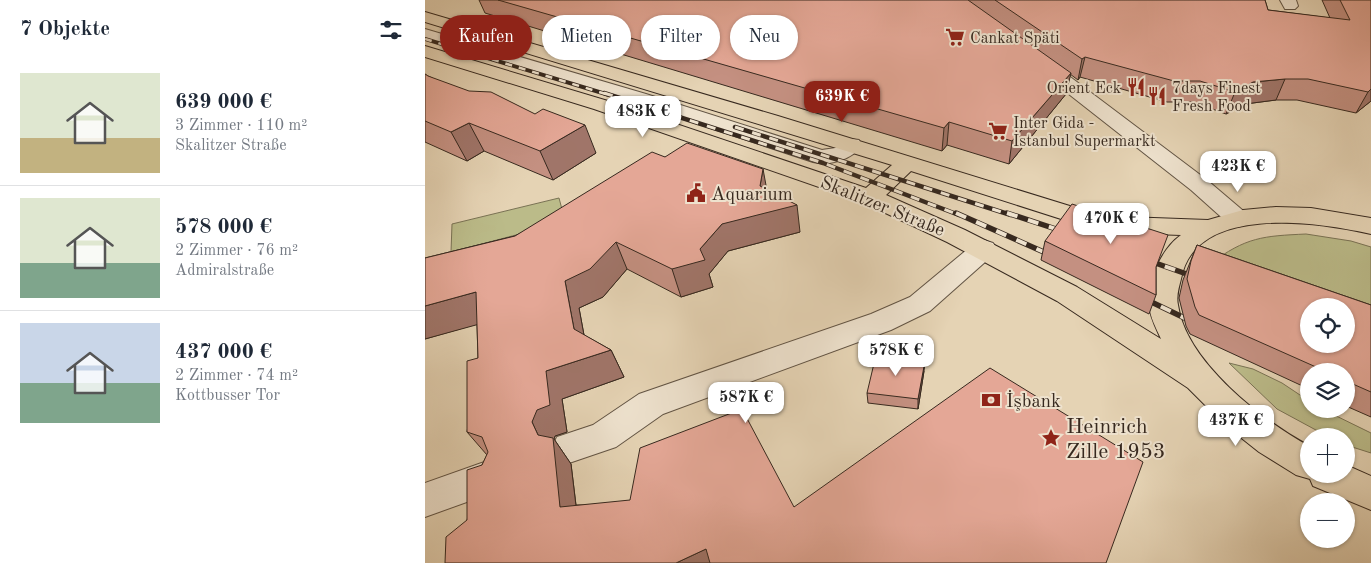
<!DOCTYPE html>
<html lang="de">
<meta charset="utf-8">
<style>
body{margin:0;font-family:"Old Standard TT",serif;background:#f6f6f7;color:#1f2937;height:100vh;display:flex;flex-direction:column;font-size:19px;white-space:nowrap}
*{box-sizing:border-box;margin:0}
p{font-size:16px;color:#747a83}
.icon{flex:none;width:28px;height:28px;fill:none;stroke:currentColor;stroke-width:2;stroke-linecap:round;stroke-linejoin:round}
.map{position:relative;flex:1;overflow:hidden}
.details{display:flex;flex-direction:column;background:#fff;width:425px}
.details>*{flex:none}
.banner{position:absolute;left:15px;top:15px;width:475px;height:45px;display:flex;gap:10px}
.buttons{position:absolute;left:875px;top:298px;display:grid;gap:10px}
.buttons a{display:grid;place-items:center;width:55px;height:55px;border-radius:50%;background:#fff;box-shadow:0 1px 4px #0004;font-size:25px}
.price{position:absolute;translate:-50% -42px;padding:0 11px;border-radius:10px;background:#fff;color:#222;font-size:16px;line-height:32px;filter:drop-shadow(0 1px 2px #0008)}
.price::after{content:'';position:absolute;left:50%;top:30px;width:15px;height:11px;margin-left:-8px;background:inherit;clip-path:polygon(0 0,100% 0,50% 100%)}
.price.current{background:#8f2418;color:#fff}
ul{padding:0;list-style:none}
li{display:flex;align-items:center;gap:15px;height:125px;padding:0 20px}
li+li{border-top:1px solid #e0e1e3}
li span{display:grid;place-items:center;flex:none;width:140px;height:100px;border-radius:0px;color:#555}
li>.icon{margin-inline-start:auto}
span .icon{width:60px;height:60px;fill:#fffc;stroke-width:1}
li b{font-size:21px}
h2{display:flex;justify-content:space-between;align-items:center;height:60px;padding:0 20px;font-size:21px}
.pill{padding:0 18px;border-radius:22px;background:#fff;box-shadow:0 1px 4px #0004;font-size:18px;line-height:45px}
.pill.current{background:#8f2418;color:#fff}
main{display:flex;flex:1;min-height:0}
.map>svg:first-child{display:block}
.green{fill:#bbbb89;stroke:#797254}
.lines{fill:none;stroke-linecap:round;stroke-linejoin:round}
.minor-casing{stroke:#625444;stroke-width:2}
.major-casing{stroke:#37291f;stroke-width:2}
.minor{fill:#eee2ce;fill-rule:evenodd}
.major{fill:#e5d3b4;fill-rule:evenodd}
.rail-far2-casing{stroke:#37291f;stroke-width:4}
.rail-far1-casing{stroke:#37291f;stroke-width:4.5}
.rail-casing{stroke:#37291f;stroke-width:5.5}
.rail-far2{stroke:#eee2ce;stroke-width:2.5;stroke-dasharray:7;stroke-linecap:butt}
.rail-far1{stroke:#eee2ce;stroke-width:3;stroke-dasharray:9;stroke-linecap:butt}
.rail{stroke:#eee2ce;stroke-width:4;stroke-dasharray:11;stroke-linecap:butt}
.wall{fill:#c49081;stroke:#37291f}
.shaded-wall{fill:#a07569;stroke:#37291f}
.building{fill:#e4a796;stroke:#37291f;fill-rule:evenodd}
.labels{text-anchor:middle;stroke-width:4;stroke-linejoin:round;paint-order:stroke}
.far-poi-label{font-size:16px;fill:#37291f;stroke:#eee2ce;text-anchor:start}
.poi-label{font-size:19px;fill:#37291f;stroke:#eee2ce;text-anchor:start}
.street-label{font-size:19px;fill:#37291f;stroke:#eee2ce}
.near-poi-label{font-size:22px;fill:#37291f;stroke:#eee2ce;text-anchor:start}
</style>
<main>
<section class="details">
<h2>7 Objekte<svg class="icon" aria-label="filters" viewBox="0 0 24 24"><path d="M4 7h16M4 17h16"/><circle cx="9" cy="7" r="2"/><circle cx="15" cy="17" r="2"/></svg></h2>
<ul>
<li><span style="background:linear-gradient(#dfe7d0 65%,#c2b280 0)"><svg class="icon" aria-label="home" viewBox="0 0 24 24"><path d="M3 11l9-7 9 7M6 9v11h12V9"/></svg></span><div><b>639 000 €</b><p>3 Zimmer · 110 m²</p><p>Skalitzer Straße</p></div></li>
<li><span style="background:linear-gradient(#dfe7d0 65%,#7fa58c 0)"><svg class="icon" aria-label="home" viewBox="0 0 24 24"><path d="M3 11l9-7 9 7M6 9v11h12V9"/></svg></span><div><b>578 000 €</b><p>2 Zimmer · 76 m²</p><p>Admiralstraße</p></div></li>
<li><span style="background:linear-gradient(#c9d6e8 60%,#7fa58c 0)"><svg class="icon" aria-label="home" viewBox="0 0 24 24"><path d="M3 11l9-7 9 7M6 9v11h12V9"/></svg></span><div><b>437 000 €</b><p>2 Zimmer · 74 m²</p><p>Kottbusser Tor</p></div></li>
</ul>
</section>
<div class="map">
<svg width="946" height="563" viewBox="0 0 946 563">
<rect width="100%" height="100%" fill="#e5d3b4"/>
<filter id="stains"><feTurbulence type="fractalNoise" baseFrequency=".004" numOctaves="4"/><feColorMatrix values="0 0 0 0 .2 0 0 0 0 .09 0 0 0 0 .02 0 0 0 .5 -.17"/></filter>
<radialGradient id="worn" r=".72"><stop offset=".6" stop-color="#630" stop-opacity="0"/><stop offset="1" stop-color="#630" stop-opacity=".3"/></radialGradient>
<!-- green -->
<g class="green">
<polygon points="134,198 138,213 106,231 26,252 27,224"/>
<path d="M881,234L926,241L946,247V315L785,264C821,237 838,236 881,234Z"/>
<polygon points="804,363 828,369 857,383 884,401 884,409 897,409 946,433 946,453 921,445 921,436 902,436 852,409"/>
</g>
<g class="lines">
<!-- minor casing -->
<g class="minor-casing">
<g id="minor">
<polygon points="855,0 871,0 873,6 870,9 860,9"/>
<path d="M0,29L221,94L397,150C401,149 407,149 410,148C420,143 421,137 434,140L437,145C427,160 405,166 388,162L207,102L0,39Z"/>
<polygon points="614,57 620,58 782,180 822,214 825,219 822,224 813,227 804,224 766,190 608,66 605,62 608,58"/>
<polygon points="559,240 568,243 572,249 568,255 505,311 466,330 238,414 191,447 144,463 132,459 127,448 132,437 168,425 214,394 446,314 485,297 550,243"/>
<polygon points="65,460 78,465 83,477 78,489 0,517 0,483"/>
</g>
</g>
<!-- major casing -->
<g class="major-casing">
<path id="major" d="M0,12L353,116L661,211L701,217L783,220L818,210L851,207L886,208L946,218V234C893,222 770,203 756,279C754,287 751,296 753,305C761,362 837,420 884,446V474H921V465L946,476V510L888,486L885,479L871,475L834,452L800,425L763,388L632,301L522,242L437,202L169,109L0,57V46L183,101L441,188L467,165L0,22ZM486,171L658,226L701,233L756,235C736,249 722,282 724,305C725,317 731,328 736,339L652,287L540,230L461,195Z"/>
</g>
<!-- minor -->
<use href="#minor" class="minor"/>
<!-- major -->
<use href="#major" class="major"/>
<!-- rail-far2 casing -->
<g class="rail-far2-casing">
<polyline id="rail-far2" points="0,39 184,95"/>
</g>
<!-- rail-far1 casing -->
<g class="rail-far1-casing">
<g id="rail-far1">
<polyline points="179,93 398,163 534,215"/>
<polyline points="310,127 586,215"/>
</g>
</g>
<!-- rail casing -->
<g class="rail-casing">
<g id="rail">
<polyline points="531,213 630,257"/>
<polyline points="582,213 643,233"/>
<polyline points="719,259 773,278"/>
<polyline points="716,297 770,323"/>
</g>
</g>
<!-- rail-far2 -->
<use href="#rail-far2" class="rail-far2"/>
<!-- rail-far1 -->
<use href="#rail-far1" class="rail-far1"/>
<!-- rail -->
<use href="#rail" class="rail"/>
</g>
<!-- wall -->
<g class="wall">
<polygon points="54,0 840,0 843,10 905,18 897,0 946,0 946,101 931,113 872,100 851,100 820,104 801,114 768,102 742,102 655,77 653,80 645,74 641,94 584,164 522,145 517,151 60,13"/>
<polygon points="0,74 3,76 171,153 128,180 59,151 42,161 0,142"/>
<polygon points="240,157 342,190 375,232 303,251 284,274 288,287 256,297 202,269 178,297 154,308 159,335 186,350 199,377 137,399 142,432 130,436 129,439 146,464 151,505 369,507 681,563 42,520 57,465 62,455 42,432 53,358 52,324 0,339 0,258 90,236"/>
<polygon points="620,241 731,268 731,295 724,314 616,260"/>
<polygon points="772,245 946,305 946,417 921,406 921,371 884,371 884,389 765,334 761,326 754,298 758,280"/>
<polygon points="499,371 493,409 443,403 442,393"/>
</g>
<!-- shaded-wall -->
<g class="shaded-wall">
<polygon points="660,57 655,77 653,80 657,59"/>
<polygon points="646,73 641,94 584,164 587,141"/>
<polygon points="860,79 851,100 820,104 801,114 810,92 828,82"/>
<polygon points="946,89 946,101 931,113 943,92"/>
<polygon points="524,122 522,145 517,151 519,128"/>
<polygon points="44,123 59,151 42,161 26,132"/>
<polygon points="160,125 171,153 128,180 115,151"/>
<polygon points="338,169 343,196 372,205 375,232 303,251 284,274 288,287 256,297 247,269 275,249 297,224 335,186"/>
<polygon points="191,242 202,269 178,297 154,308 163,357 149,329 140,281"/>
<polygon points="51,292 69,320 0,339 0,306"/>
<polygon points="186,350 199,377 137,399 142,432 130,436 129,439 146,464 154,531 135,507 113,435 107,422 121,371"/>
<polygon points="500,361 499,371 493,409 493,399"/>
<polygon points="281,549 288,563 251,563"/>
</g>
<!-- building -->
<g class="building">
<polygon points="73,0 543,0 646,73 587,141 524,122 519,128"/>
<polygon points="570,0 840,0 843,10 925,20 915,0 946,0 946,89 943,92 883,79 860,79 828,82 810,92 775,81 749,81 660,57 657,59"/>
<polygon points="0,74 3,76 44,91 66,92 110,114 118,109 160,125 115,151 44,123 26,132 0,121"/>
<polygon points="262,143 338,169 335,186 372,205 297,224 275,249 280,260 247,269 191,242 165,269 140,281 149,329 186,350 121,371 125,405 112,410 107,422 113,435 128,438 135,507 205,500 215,448 317,409 369,507 565,368 718,462 681,563 285,563 281,549 251,563 20,563 21,537 42,520 42,470 57,465 63,452 57,437 42,432 42,361 53,358 51,292 0,306 0,258 90,236 227,152 240,157"/>
<polygon points="647,204 743,235 731,267 731,295 620,241"/>
<path d="M772,245L946,305V392L921,381V371H900L774,315L770,307L762,279L766,261ZM884,306H921V344H884Z"/>
<polygon points="451,355 500,361 493,399 442,393"/>
</g>
<!-- icons -->
<defs>
<g id="supermarket-bare" transform="scale(1.5)"><path d="M-6-5.5h2.5l.6 2H6L4.5 2H-2.5L-4.4-4H-6ZM-1.5 3.2a1.3 1.3 0 1 0 .1 0ZM3 3.2a1.3 1.3 0 1 0 .1 0Z" fill="#8f2418" stroke="#eee2ce" stroke-width="2.5" paint-order="stroke"/></g>
<g id="restaurant-bare" transform="scale(1.5)"><path d="M-5-6h1v4h1v-4h1v4h1v-4h1v5L-1.5 .5V6h-2V.5L-5-1ZM5-6V6H3V1.5H1.5Q1.5-4 5-6Z" fill="#8f2418" stroke="#eee2ce" stroke-width="2.5" paint-order="stroke"/></g>
<g id="civic-bare" transform="scale(1.5)"><path d="M-.6-6.5H3V-4.5H.6V-3L4-1V1h2V6H-6V1h2V-1L-.6-3ZM-1.2 2.5V6h2.4V2.5Z" fill="#8f2418" stroke="#eee2ce" stroke-width="2.5" paint-order="stroke"/></g>
<g id="bank-bare" transform="scale(1.5)"><path d="M-6-4H6V4H-6ZM0-2.3a2.3 2.3 0 1 0 0 4.6a2.3 2.3 0 1 0 0-4.6Z" fill="#8f2418" stroke="#eee2ce" stroke-width="2.5" paint-order="stroke"/></g>
<g id="sight-bare" transform="scale(1.5)"><path d="M0-6L1.8-2.2L6-1.7L2.9 1.2L3.7 5.4L0 3.3L-3.7 5.4L-2.9 1.2L-6-1.7L-1.8-2.2Z" fill="#8f2418" stroke="#eee2ce" stroke-width="2.5" paint-order="stroke"/></g>
</defs>
<g fill-rule="evenodd">
<use href="#supermarket-bare" x="530" y="37"/>
<use href="#restaurant-bare" x="711" y="87"/>
<use href="#restaurant-bare" x="732" y="96"/>
<use href="#supermarket-bare" x="573" y="131"/>
<use href="#civic-bare" x="271" y="193"/>
<use href="#bank-bare" x="566" y="400"/>
<use href="#sight-bare" x="626" y="438"/>
</g>
<g class="labels">
<!-- far-poi labels -->
<g class="far-poi-label">
<text x="545" y="43">Cankat Späti</text>
<text x="696" y="93" text-anchor="end">Orient Eck</text>
<text x="747" y="93">7days Finest<tspan x="747" dy="18">Fresh Food</tspan></text>
<text x="588" y="128">Inter Gida -<tspan x="588" dy="18">İstanbul Supermarkt</tspan></text>
</g>
<!-- poi labels -->
<g class="poi-label">
<text x="286" y="200">Aquarium</text>
<text x="581" y="407">İşbank</text>
</g>
<!-- street labels -->
<g class="street-label">
<text transform="translate(458 205) rotate(22)" y="7">Skalitzer Straße</text>
</g>
<!-- near-poi labels -->
<g class="near-poi-label">
<text x="641" y="433">Heinrich<tspan x="641" dy="25">Zille 1953</tspan></text>
</g>
</g>
<rect width="100%" height="100%" filter="url(#stains)"/>
<rect width="100%" height="100%" fill="url(#worn)"/>
</svg>
<div class="buttons">
<a><svg class="icon" aria-label="locate" viewBox="0 0 24 24"><circle cx="12" cy="12" r="6"/><path d="M12 2v4M12 18v4M2 12h4M18 12h4"/></svg></a>
<a><svg class="icon" aria-label="layers" viewBox="0 0 24 24"><path d="M12 4l9 5-9 5-9-5zM3 14l9 5 9-5"/></svg></a>
<a>+</a>
<a>−</a>
</div>
<b class="price current" style="left:417px;top:123px">639K €</b>
<b class="price" style="left:218px;top:138px">483K €</b>
<b class="price" style="left:813px;top:193px">423K €</b>
<b class="price" style="left:686px;top:245px">470K €</b>
<b class="price" style="left:471px;top:377px">578K €</b>
<b class="price" style="left:321px;top:424px">587K €</b>
<b class="price" style="left:811px;top:447px">437K €</b>
<div class="banner">
<a class="pill current">Kaufen</a>
<a class="pill">Mieten</a>
<a class="pill">Filter</a>
<a class="pill">Neu</a>
</div>
</div>
</main>
